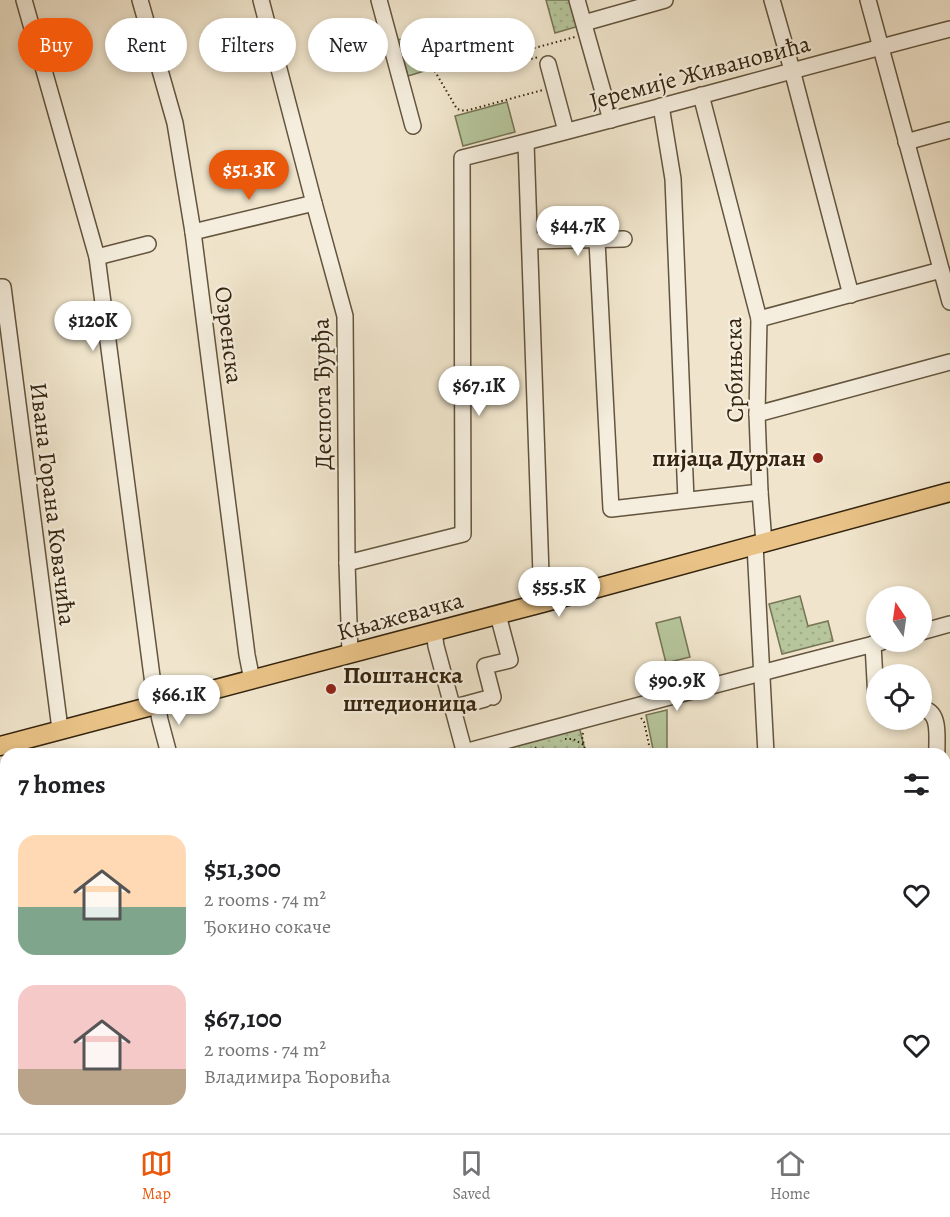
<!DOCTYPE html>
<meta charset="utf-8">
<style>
body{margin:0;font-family:Alegreya,serif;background:#f6f6f6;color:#202124;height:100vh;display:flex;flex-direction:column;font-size:22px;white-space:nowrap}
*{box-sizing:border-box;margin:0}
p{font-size:20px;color:#757577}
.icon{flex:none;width:33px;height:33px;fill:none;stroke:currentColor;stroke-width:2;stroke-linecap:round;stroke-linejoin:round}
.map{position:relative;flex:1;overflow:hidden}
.details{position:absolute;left:0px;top:748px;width:951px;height:386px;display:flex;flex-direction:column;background:#fff;border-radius:18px 18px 0 0;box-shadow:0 3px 9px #0003}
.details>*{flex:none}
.banner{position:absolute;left:18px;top:18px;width:600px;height:54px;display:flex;gap:12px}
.needle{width:39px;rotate:347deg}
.tools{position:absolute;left:866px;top:586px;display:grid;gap:12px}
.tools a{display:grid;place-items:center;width:66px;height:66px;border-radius:50%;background:#fff;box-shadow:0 3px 9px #0003;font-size:30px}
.price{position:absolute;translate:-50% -51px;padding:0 14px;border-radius:21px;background:#fff;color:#222;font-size:20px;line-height:39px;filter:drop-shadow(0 2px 3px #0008)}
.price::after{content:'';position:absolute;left:50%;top:36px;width:18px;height:14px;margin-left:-9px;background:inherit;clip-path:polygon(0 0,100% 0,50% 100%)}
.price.selected{background:#ea580c;color:#fff}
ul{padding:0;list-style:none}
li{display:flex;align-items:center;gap:18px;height:150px;padding:0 18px}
li span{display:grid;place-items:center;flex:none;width:168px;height:120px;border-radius:18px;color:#555}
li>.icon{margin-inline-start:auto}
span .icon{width:72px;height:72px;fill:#fffc;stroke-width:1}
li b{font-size:26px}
h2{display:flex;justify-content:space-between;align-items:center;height:72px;padding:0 18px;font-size:26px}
.chip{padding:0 21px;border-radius:27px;background:#fff;box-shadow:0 3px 9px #0003;font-size:21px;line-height:54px}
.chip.selected{background:#ea580c;color:#fff}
.tabs{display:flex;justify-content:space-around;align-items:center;height:84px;border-top:2px solid #e0e0e0;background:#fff;font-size:16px;color:#757577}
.tabs a{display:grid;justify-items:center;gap:3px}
.tabs .selected{color:#ea580c}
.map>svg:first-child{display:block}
.park{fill:url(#park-dots);stroke:#757454;stroke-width:1.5}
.garden{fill:#b6c59b;stroke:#757454;stroke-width:1.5}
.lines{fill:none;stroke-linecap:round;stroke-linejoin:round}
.minor-casing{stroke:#63543e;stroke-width:18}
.major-casing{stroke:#34240e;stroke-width:21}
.path{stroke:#34240e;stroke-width:2;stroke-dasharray:1.5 3;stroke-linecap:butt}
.minor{stroke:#f5eede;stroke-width:15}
.major{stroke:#e8c286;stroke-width:18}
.poi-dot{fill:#8f2418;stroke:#f5eede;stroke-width:2}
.labels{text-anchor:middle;stroke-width:4.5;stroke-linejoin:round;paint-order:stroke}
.street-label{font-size:24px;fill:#34240e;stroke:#f5eede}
.poi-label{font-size:24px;font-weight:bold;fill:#34240e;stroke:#f5eede;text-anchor:end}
</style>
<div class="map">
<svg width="950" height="1133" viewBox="0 0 950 1133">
<defs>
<pattern id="park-dots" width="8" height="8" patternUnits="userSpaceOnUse" patternTransform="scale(1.5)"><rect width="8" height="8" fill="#b6c59b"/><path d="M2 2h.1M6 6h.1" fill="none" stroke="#9da984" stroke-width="1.8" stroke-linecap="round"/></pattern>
</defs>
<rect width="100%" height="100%" fill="#f0e5cc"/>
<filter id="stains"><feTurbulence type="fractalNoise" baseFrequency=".00333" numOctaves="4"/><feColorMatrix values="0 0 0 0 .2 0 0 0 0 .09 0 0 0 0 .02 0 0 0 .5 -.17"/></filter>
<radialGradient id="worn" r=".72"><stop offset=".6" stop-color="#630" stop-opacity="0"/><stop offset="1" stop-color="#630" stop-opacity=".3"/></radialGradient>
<!-- park -->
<g class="park">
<polygon points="546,0 572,0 579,26 555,33"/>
<polygon points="800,596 808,626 828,621 833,641 782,654 769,604"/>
<polygon points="579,726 586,754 472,754"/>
</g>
<!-- garden -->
<g class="garden">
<polygon points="421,33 431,69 408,76 398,40"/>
<polygon points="507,102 515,132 463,146 455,116"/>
<polygon points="680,617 690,657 666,663 656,623"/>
<polygon points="667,710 667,754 654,754 646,715"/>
</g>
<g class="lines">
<!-- minor casing -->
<g class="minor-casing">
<g id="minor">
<polyline points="24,0 97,257 153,684 160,720 169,754"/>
<polyline points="140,0 175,123 193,232 247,655 252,680"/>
<polyline points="261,0 314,203 345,316 347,563 350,653"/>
<polyline points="379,0 413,126"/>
<polyline points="577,0 611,120"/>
<polyline points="772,0 792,70 851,295"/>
<polyline points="868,0 950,302"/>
<polyline points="584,23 665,0"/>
<polyline points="548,64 566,131"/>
<polyline points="701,95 759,319 757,414 760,492 764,543"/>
<polyline points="661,106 673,179 686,500"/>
<polyline points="906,142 950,130"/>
<polyline points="526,143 542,603"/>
<polyline points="193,232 314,203"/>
<polyline points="530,241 624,239"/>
<polyline points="597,241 611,509 760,492"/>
<polyline points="97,257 148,244"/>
<polyline points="0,287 3,287 60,729"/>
<polyline points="759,319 941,270"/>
<polyline points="757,414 950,362"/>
<polyline points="755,545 766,754"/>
<path d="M347,563L463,534L462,158C625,118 787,71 950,29"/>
<polyline points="434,632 436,646 465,754"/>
<polyline points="921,632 950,624"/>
<polyline points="873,644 876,699"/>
<polyline points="493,697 485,666 510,660 498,615"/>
<polyline points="452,708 485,699"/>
<path d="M921,709C942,710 936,740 937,754"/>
<path d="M464,752C603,715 742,677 882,642"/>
<polyline points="945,793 950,793"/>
<polyline points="0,895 6,893"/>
<polyline points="945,988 950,988"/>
<polyline points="945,1012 947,1069 945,1069"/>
<polyline points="0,1070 6,1093"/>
<polyline points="0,1116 6,1115"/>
<polyline points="16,1128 17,1133"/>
<polyline points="135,1128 136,1133"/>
<polyline points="270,1128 271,1133"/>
<polyline points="405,1128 406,1133"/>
<polyline points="533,1128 535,1133"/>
<polyline points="153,1133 175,1128"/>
<polyline points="714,1133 732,1128"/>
</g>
</g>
<!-- major casing -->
<g class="major-casing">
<polyline id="major" points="0,746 542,603 950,492"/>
</g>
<!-- path -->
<g class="path">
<polyline points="425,41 433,68 457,109 465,111 543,90"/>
<polyline points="518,62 539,57"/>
<polyline points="506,66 518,62 516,53 575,37"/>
<polyline points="641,718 644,722 651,754"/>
<polyline points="583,733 582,737 584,745"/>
<polyline points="565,739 573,739 584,745 586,754"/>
<polyline points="523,754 537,747"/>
<polyline points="586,754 596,751"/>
</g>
<!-- minor -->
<use href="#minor" class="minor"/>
<!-- major -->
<use href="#major" class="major"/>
</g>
<!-- markers -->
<g class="poi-dot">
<circle cx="818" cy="458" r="6"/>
<circle cx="331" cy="689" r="6"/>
</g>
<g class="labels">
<!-- street labels -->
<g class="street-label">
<text transform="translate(700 72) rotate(-15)" y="8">Јеремије Живановића</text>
<text transform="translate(229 335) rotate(83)" y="8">Озренска</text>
<text transform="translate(734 370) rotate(-91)" y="8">Србињска</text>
<text transform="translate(322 394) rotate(-91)" y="8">Деспота Ђурђа</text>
<text transform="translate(53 504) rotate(83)" y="8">Ивана Горана Ковачића</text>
<text transform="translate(400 616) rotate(-15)" y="8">Књажевачка</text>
</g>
<!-- poi labels -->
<g class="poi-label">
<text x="806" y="466">пијаца Дурлан</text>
<text x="343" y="683" text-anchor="start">Поштанска<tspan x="343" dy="28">штедионица</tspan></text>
</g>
</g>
<rect width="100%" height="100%" filter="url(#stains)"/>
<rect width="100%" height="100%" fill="url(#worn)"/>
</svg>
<div class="tools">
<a><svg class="needle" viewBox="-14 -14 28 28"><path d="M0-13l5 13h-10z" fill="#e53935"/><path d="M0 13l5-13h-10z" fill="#757577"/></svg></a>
<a><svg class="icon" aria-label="locate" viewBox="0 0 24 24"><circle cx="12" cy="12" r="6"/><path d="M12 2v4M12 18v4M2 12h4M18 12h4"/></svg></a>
</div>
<b class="price selected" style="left:249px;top:201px">$51.3K</b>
<b class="price" style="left:578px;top:257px">$44.7K</b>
<b class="price" style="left:93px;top:352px">$120K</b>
<b class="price" style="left:479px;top:417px">$67.1K</b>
<b class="price" style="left:559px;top:618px">$55.5K</b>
<b class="price" style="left:677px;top:712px">$90.9K</b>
<b class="price" style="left:179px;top:726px">$66.1K</b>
<div class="banner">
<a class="chip selected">Buy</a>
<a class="chip">Rent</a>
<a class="chip">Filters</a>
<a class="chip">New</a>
<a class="chip">Apartment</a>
</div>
<section class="details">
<h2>7 homes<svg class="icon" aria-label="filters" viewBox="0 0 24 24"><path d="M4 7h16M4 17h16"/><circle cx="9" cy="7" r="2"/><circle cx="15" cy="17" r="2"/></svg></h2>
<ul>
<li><span style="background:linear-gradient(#ffd9b3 60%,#7fa58c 0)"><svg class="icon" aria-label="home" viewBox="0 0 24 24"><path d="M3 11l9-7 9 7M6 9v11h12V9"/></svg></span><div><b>$51,300</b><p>2 rooms · 74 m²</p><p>Ђокино сокаче</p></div><svg class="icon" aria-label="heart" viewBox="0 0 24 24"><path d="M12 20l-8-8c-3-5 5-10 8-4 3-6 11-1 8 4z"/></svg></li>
<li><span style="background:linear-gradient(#f6c9c9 70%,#b9a48a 0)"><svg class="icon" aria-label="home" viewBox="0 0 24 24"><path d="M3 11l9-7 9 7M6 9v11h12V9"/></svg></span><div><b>$67,100</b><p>2 rooms · 74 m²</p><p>Владимира Ћоровића</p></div><svg class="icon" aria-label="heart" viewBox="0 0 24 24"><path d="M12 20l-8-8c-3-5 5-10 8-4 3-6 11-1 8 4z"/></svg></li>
</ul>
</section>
</div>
<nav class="tabs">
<a class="selected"><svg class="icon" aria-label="map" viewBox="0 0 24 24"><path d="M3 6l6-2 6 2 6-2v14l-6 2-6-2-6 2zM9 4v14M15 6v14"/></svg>Map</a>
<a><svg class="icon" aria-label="saved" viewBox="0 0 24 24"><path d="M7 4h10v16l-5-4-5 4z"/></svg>Saved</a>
<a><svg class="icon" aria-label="home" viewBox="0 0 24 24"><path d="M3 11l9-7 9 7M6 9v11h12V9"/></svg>Home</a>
</nav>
